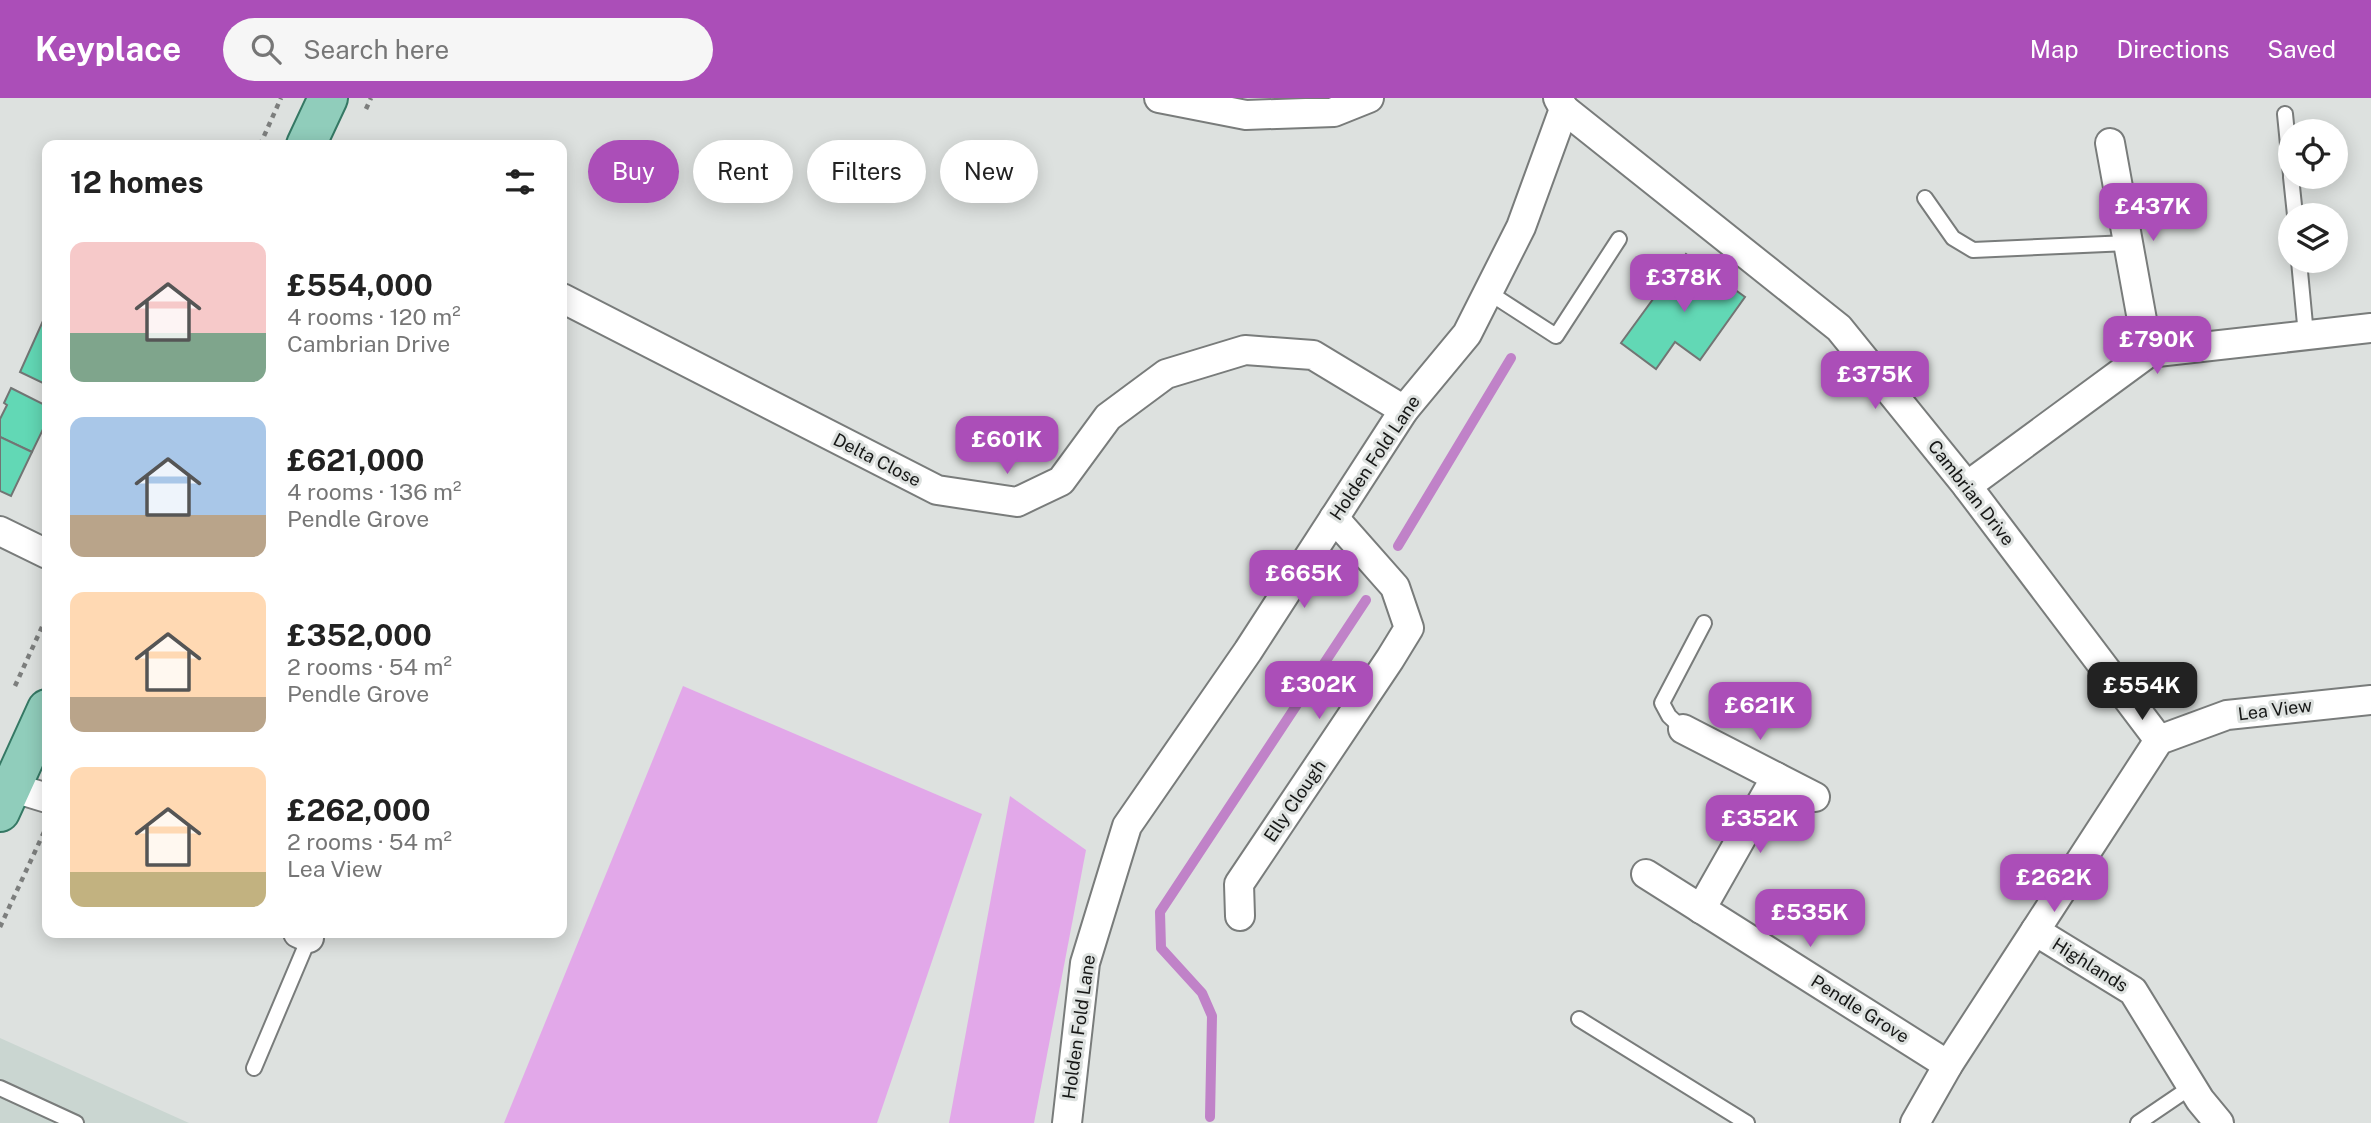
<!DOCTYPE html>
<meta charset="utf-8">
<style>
body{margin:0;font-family:"Public Sans",sans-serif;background:#f6f6f6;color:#222;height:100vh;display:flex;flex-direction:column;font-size:26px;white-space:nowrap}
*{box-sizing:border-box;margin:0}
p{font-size:23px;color:#767676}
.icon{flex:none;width:38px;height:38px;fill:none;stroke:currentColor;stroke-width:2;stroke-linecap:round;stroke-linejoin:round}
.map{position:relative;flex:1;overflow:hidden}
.details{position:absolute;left:42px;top:42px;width:525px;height:798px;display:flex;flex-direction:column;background:#fff;border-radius:14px;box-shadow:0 4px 18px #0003}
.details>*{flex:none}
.top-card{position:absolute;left:588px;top:42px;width:665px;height:63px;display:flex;gap:14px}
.buttons{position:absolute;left:2278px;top:21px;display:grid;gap:14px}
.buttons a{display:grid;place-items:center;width:70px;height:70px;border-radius:50%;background:#fff;box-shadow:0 4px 18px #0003;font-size:35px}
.price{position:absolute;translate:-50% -60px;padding:0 16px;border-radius:14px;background:#ab4eb8;color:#fff;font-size:23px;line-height:46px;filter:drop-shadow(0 2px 4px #0008)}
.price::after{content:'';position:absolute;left:50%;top:42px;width:21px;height:16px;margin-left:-10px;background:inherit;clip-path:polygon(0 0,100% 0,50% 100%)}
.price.active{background:#222;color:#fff}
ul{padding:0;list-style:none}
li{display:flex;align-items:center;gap:21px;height:175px;padding:0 28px}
li span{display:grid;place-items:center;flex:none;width:196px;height:140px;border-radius:14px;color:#555}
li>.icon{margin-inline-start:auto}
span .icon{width:84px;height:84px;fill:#fffc;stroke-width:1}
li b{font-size:30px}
h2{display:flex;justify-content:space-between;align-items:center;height:84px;padding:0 28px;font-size:30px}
.tag{padding:0 24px;border-radius:32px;background:#fff;box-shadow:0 4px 18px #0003;font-size:24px;line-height:63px}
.tag.active{background:#ab4eb8;color:#fff}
header{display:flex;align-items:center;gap:42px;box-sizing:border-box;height:98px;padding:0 35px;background:#ab4eb8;color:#fff}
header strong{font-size:33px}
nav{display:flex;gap:38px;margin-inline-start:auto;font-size:24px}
.search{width:490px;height:63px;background:#f6f6f6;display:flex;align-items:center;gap:18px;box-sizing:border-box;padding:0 24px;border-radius:38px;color:#767676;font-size:26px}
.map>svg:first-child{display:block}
.built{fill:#cad6d1}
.green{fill:#e2a8e9}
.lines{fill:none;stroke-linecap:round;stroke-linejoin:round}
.stream{stroke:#c082c8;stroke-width:10}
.building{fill:#62d8b5;stroke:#727574;stroke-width:2}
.lane-casing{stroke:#797c7b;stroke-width:18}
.street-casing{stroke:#797c7b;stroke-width:32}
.primary-casing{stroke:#357864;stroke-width:42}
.path{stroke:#7c7e7d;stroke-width:4.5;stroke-dasharray:5 5;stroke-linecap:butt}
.lane{stroke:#fff;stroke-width:14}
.street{stroke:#fff;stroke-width:28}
.primary{stroke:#90cdbb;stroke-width:38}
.labels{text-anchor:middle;stroke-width:6;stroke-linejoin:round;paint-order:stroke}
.street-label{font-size:18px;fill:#161716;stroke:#dde1df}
</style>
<header>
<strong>Keyplace</strong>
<div class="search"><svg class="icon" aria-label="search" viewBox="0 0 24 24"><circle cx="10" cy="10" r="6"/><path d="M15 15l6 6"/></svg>Search here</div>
<nav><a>Map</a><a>Directions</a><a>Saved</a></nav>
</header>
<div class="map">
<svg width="2371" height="1025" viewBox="0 0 2371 1025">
<rect width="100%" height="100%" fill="#dde1df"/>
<!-- built -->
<polygon class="built" points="0,940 189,1025 0,1025"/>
<!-- green -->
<g class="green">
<polygon points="683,588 982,716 877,1025 504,1025"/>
<polygon points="1010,698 1086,752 1034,1025 949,1025"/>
</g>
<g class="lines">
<!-- stream -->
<g class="stream">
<polyline points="1398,448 1511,260"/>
<polyline points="1210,1019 1212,918 1202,895 1161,850 1160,814 1366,502"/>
</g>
</g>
<!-- building -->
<g class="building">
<polygon points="1686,156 1745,199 1700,262 1675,244 1656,271 1621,245"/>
<polygon points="47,214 47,287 20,274"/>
<polygon points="11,290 47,308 47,323 32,354 0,339 0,321 7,307 4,305"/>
<polygon points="0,339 32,354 11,398 0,393"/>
</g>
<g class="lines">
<!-- lane casing -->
<g class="lane-casing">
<g id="lane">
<polyline points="2285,16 2291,77"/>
<polyline points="2291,79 2295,117"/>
<polyline points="1925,100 1953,140 1973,152 2128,145"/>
<polyline points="2299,163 2306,237"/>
<polyline points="1488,194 1556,238 1619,141"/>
<polyline points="1683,631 1669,618 1662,605 1704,525"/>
<polyline points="1579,921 1747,1025"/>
<polyline points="254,970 309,840"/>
<polyline points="0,990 76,1025"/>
<polyline points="2138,1025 2191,989"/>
</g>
</g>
<!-- street casing -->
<g class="street-casing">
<g id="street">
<polyline points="1159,0 1246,17 1334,14 1369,0"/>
<polyline points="1564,11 1839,230 1967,388 2159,642"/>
<polyline points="2110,45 2148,255"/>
<polyline points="562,200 937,392 1017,404 1061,383 1108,319 1166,276 1245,252 1313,257 1404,312"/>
<polyline points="1967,388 2148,255 2371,230"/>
<polyline points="0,433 47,456"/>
<polyline points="1683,631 1815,699"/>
<polyline points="11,689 47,700"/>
<polyline points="1646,776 1948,967"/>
<polyline points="1701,811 1776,679"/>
<polyline points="1240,818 1239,786 1390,561 1409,530 1395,489 1334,420"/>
<polyline points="2035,833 2159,642 2227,617 2371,602"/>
<polyline points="298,835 309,840"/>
<polyline points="1067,1025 1085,865 1127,728 1248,553 1404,312 1467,236 1521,129 1564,11 1558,0"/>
<polyline points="1915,1025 1948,967 2035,833 2133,893 2200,1002 2219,1025"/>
</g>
</g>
<!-- primary casing -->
<g class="primary-casing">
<g id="primary">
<polyline points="306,47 328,0"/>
<polyline points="0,714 47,611"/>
</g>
</g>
<!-- path -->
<g class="path">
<polyline points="366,11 371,0"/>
<polyline points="260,47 281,0"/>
<polyline points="15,588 47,518"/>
<polyline points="0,829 45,732"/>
</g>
<!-- lane -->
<use href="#lane" class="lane"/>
<!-- street -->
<use href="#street" class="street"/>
<!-- primary -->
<use href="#primary" class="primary"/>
</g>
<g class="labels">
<!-- street labels -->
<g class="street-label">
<text transform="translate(1375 360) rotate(-56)" y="6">Holden Fold Lane</text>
<text transform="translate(877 362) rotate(27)" y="6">Delta Close</text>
<text transform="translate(1971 395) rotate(52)" y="6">Cambrian Drive</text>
<text transform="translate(2275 612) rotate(-7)" y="6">Lea View</text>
<text transform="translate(1295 703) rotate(-56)" y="6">Elly Clough</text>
<text transform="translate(2090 867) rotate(32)" y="6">Highlands</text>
<text transform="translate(1860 911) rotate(32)" y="6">Pendle Grove</text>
<text transform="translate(1079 929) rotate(-82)" y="6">Holden Fold Lane</text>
</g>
</g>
</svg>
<div class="buttons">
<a><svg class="icon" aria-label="locate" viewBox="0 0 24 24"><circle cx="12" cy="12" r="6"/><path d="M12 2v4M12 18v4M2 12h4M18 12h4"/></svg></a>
<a><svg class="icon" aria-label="layers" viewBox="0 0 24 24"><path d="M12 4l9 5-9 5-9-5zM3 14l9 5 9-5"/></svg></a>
</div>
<b class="price" style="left:2153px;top:145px">£437K</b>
<b class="price" style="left:1684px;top:216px">£378K</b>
<b class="price" style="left:2157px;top:278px">£790K</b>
<b class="price" style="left:1875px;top:313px">£375K</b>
<b class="price" style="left:1007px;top:378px">£601K</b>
<b class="price" style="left:1304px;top:512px">£665K</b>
<b class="price" style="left:1319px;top:623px">£302K</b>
<b class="price active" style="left:2142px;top:624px">£554K</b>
<b class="price" style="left:1760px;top:644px">£621K</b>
<b class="price" style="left:1760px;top:757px">£352K</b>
<b class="price" style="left:2054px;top:816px">£262K</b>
<b class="price" style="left:1810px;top:851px">£535K</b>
<div class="top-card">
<a class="tag active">Buy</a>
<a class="tag">Rent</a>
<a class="tag">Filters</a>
<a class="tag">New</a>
</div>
<section class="details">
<h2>12 homes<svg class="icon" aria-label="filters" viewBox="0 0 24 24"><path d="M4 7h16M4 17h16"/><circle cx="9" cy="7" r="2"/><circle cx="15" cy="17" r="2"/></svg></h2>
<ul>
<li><span style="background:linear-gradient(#f6c9c9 65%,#7fa58c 0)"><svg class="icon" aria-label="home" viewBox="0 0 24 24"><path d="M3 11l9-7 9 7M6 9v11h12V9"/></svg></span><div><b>£554,000</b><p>4 rooms · 120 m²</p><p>Cambrian Drive</p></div></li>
<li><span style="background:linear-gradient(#a9c7e8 70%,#b9a48a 0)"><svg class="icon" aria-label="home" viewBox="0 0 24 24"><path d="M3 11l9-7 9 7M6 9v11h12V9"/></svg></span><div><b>£621,000</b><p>4 rooms · 136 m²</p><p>Pendle Grove</p></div></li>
<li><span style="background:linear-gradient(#ffd9b3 75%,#b9a48a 0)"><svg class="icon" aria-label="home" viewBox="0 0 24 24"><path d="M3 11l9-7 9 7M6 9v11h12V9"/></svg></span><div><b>£352,000</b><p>2 rooms · 54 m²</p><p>Pendle Grove</p></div></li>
<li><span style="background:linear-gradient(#ffd9b3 75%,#c2b280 0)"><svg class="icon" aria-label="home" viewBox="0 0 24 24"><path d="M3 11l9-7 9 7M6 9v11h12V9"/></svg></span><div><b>£262,000</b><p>2 rooms · 54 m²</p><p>Lea View</p></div></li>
</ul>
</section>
</div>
